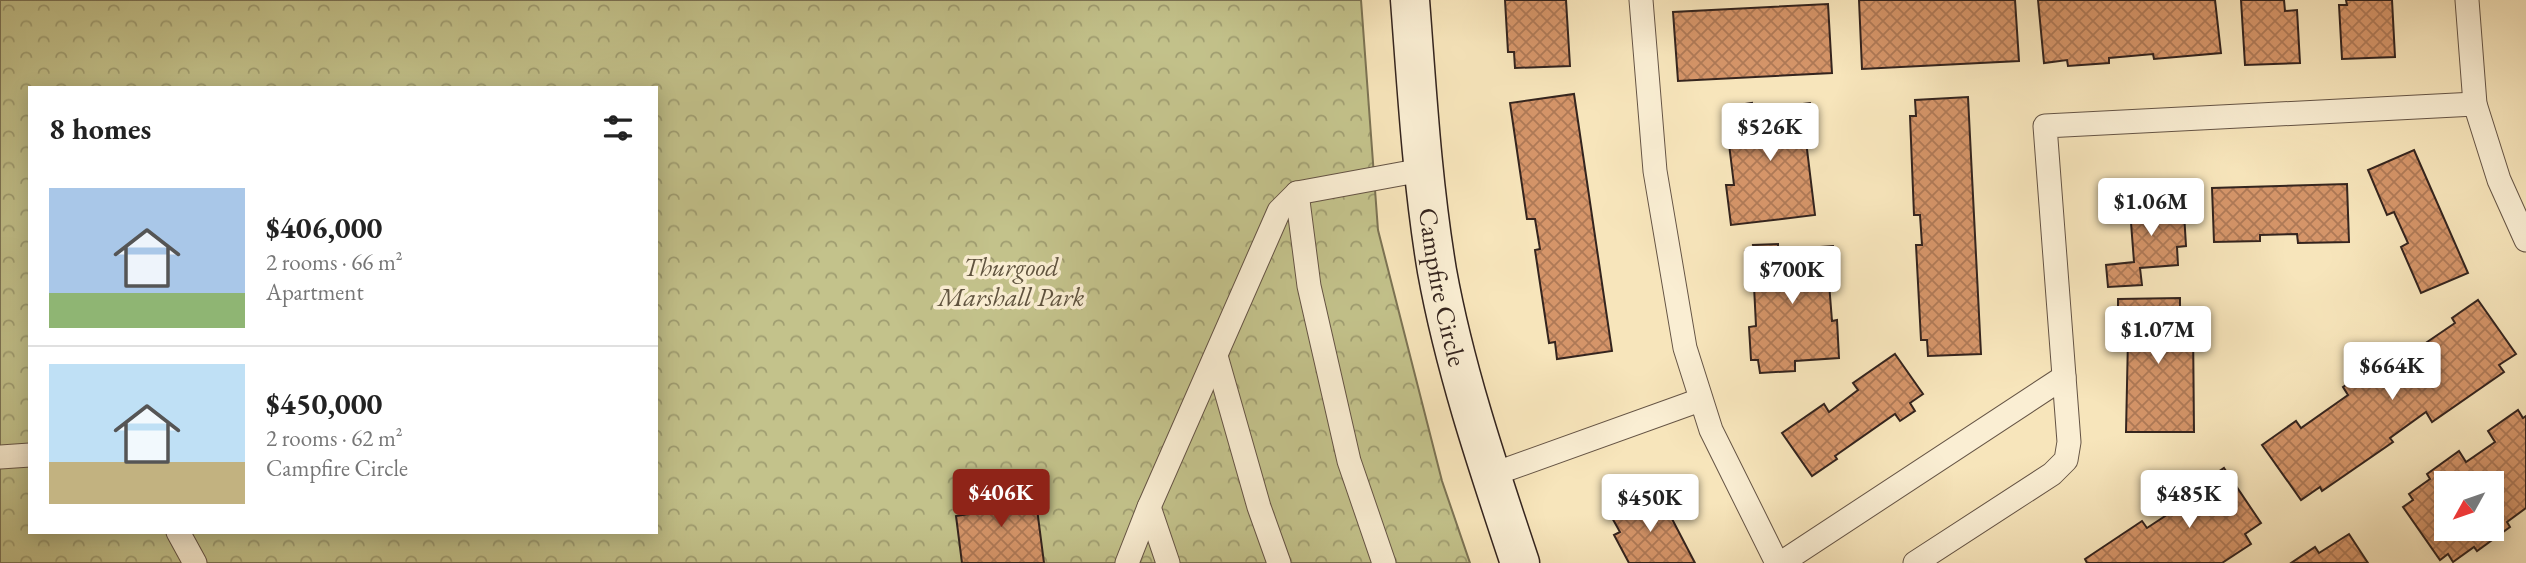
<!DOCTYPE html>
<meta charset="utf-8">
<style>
body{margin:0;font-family:"EB Garamond",serif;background:#f2f2f2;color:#222;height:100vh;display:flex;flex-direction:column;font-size:26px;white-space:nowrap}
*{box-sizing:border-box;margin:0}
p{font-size:23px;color:#767676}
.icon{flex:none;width:38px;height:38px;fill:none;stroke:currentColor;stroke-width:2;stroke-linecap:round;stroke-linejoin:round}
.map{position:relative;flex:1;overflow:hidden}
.side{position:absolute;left:28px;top:86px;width:630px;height:448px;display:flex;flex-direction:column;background:#fff;border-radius:0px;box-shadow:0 4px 18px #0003}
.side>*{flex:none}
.needle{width:46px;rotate:230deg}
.buttons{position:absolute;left:2434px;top:471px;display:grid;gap:14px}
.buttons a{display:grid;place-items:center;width:70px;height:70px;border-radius:0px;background:#fff;box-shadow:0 4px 18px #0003;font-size:35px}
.price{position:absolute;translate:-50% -60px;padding:0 16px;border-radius:7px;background:#fff;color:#222;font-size:23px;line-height:46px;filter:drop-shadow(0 2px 4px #0008)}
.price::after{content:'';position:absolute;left:50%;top:42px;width:21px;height:16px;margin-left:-10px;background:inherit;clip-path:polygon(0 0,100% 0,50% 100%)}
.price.current{background:#8f2418;color:#fff}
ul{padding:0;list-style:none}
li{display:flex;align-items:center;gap:21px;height:175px;padding:0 21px}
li+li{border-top:2px solid #e0e0e0}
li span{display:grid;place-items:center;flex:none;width:196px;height:140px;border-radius:0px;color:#555}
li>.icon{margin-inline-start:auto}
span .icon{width:84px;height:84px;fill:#fffc;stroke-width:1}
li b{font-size:30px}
h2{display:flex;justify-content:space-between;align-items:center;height:84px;padding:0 21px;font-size:30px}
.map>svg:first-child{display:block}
.park{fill:url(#park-crowns);stroke:#7c7354;stroke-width:2;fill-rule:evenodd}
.building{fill:url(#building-cross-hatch);stroke:#34241e;stroke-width:2;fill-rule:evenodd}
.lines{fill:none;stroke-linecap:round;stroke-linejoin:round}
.lane-casing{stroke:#655445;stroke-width:25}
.secondary-casing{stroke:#34241e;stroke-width:41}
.lane{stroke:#faeed3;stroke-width:23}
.secondary{stroke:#faeed3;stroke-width:38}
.labels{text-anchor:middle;stroke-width:7;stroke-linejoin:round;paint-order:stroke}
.park-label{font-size:26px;font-style:italic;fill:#5f533f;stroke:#faeed3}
.street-label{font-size:26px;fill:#34241e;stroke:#faeed3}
</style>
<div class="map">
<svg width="2526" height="563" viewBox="0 0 2526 563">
<defs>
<pattern id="park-crowns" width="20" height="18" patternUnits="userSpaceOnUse" patternTransform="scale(1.75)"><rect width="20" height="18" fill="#c3c28b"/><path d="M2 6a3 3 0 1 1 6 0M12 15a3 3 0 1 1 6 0" fill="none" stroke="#9f9d71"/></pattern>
<pattern id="building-cross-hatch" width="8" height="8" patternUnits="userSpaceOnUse" patternTransform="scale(1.75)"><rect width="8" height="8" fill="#d59569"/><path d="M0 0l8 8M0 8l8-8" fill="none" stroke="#ae7956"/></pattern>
</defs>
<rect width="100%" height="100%" fill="#f7e5bb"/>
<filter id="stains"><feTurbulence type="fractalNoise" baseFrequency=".00286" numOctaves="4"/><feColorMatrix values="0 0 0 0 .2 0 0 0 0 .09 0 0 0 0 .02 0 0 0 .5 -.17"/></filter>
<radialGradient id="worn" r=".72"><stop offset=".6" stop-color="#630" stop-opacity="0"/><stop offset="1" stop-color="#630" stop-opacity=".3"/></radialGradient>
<!-- park -->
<path class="park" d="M0,0H1361L1378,230L1442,481L1470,563H0ZM30,88H656V532H30Z"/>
<!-- building -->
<g class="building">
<polygon points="1505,0 1566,0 1570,66 1515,68 1514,52 1508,52"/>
<polygon points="1859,0 2015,0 2019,61 1862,69"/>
<polygon points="2038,0 2215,0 2221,53 2154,59 2153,54 2109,58 2109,63 2068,66 2067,60 2044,63"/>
<polygon points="2241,0 2284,0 2285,11 2297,10 2300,63 2245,65"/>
<polygon points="2346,0 2392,0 2395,57 2342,59 2339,5 2347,5"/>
<polygon points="1828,4 1832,73 1678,81 1673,12"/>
<polygon points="1574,94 1612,351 1557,359 1555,342 1549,343 1535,250 1540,249 1535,219 1527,219 1510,103"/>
<polygon points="1968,97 1981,354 1928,356 1927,340 1921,340 1916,245 1922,245 1920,215 1914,215 1910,116 1916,116 1915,100"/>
<polygon points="1752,103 1753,110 1810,103 1814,140 1806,141 1815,215 1731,225 1726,185 1734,185 1725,111 1733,110 1732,106"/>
<polygon points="2414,150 2468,273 2421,293 2401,247 2408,243 2394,212 2387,215 2368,170"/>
<polygon points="2347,184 2349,242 2298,243 2297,234 2260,235 2260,241 2214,242 2212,188"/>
<polygon points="2175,193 2177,214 2184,213 2186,246 2177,247 2178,265 2140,268 2142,285 2108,287 2106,265 2134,262 2129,196"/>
<polygon points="1778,244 1778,250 1833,246 1835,282 1829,283 1832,321 1837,320 1839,358 1795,361 1795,371 1760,373 1758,360 1751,360 1749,327 1756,326 1754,286 1748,286 1745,251 1754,250 1753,245"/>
<polygon points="2180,298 2180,324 2193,324 2194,432 2126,432 2128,338 2118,338 2118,299"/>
<polygon points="2478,300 2516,354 2499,365 2504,372 2432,422 2426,412 2390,438 2393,442 2322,491 2320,487 2301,500 2262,445 2296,421 2301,428 2348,395 2343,387 2402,347 2408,355 2455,323 2452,318"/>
<polygon points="1895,354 1923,394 1910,403 1915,411 1900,421 1895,414 1835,456 1837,459 1812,476 1782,433 1824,404 1829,412 1858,390 1853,383"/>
<path d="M2518,410L2523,418L2526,416V508L2507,522L2510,527L2477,551L2474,547L2453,562L2448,554L2440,560L2403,507L2413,500L2409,494L2430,479L2427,474L2459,451L2466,462L2495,442L2488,431ZM2446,483H2492V528H2446Z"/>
<polygon points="2224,468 2261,523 2245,534 2251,544 2222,563 2087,563 2085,559 2142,521 2147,528 2197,495 2193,489"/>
<polygon points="1021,485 1023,503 1036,501 1044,563 962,563 956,516 976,513 973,491"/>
<polygon points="1658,492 1695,563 1629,563 1614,535 1620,532 1611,516"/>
<polygon points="2349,534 2368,563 2291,563 2315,547 2319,553"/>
</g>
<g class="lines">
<!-- lane casing -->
<g class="lane-casing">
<g id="lane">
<polyline points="1641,0 1655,171 1685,348 1711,430 1777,563"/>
<polyline points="2467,0 2475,104 2499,180 2526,240"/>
<polyline points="1297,193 1309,286 1349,461 1384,563"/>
<polyline points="1216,356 1259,507 1279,563"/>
<polyline points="0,457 30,455"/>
<polyline points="1491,475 1700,400"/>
<polyline points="1149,507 1168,563"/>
<polyline points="178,532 195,563"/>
<polyline points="1127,563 1149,507 1279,211 1297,193 1422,170"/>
<polyline points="1781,563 2064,377"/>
<polyline points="1915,563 2052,474 2066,460 2069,442 2045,126 2475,104"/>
</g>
</g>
<!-- secondary casing -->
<g class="secondary-casing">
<g id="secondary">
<path id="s1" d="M1410,0C1417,91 1422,181 1437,271C1455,370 1488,467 1520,563"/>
</g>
</g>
<!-- lane -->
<use href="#lane" class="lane"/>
<!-- secondary -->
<use href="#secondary" class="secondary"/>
</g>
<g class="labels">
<!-- park labels -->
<g class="park-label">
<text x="1011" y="276">Thurgood<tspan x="1011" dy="30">Marshall Park</tspan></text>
</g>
<!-- street labels -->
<g class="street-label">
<text dy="9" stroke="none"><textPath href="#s1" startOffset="289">Campfire Circle</textPath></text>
</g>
</g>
<rect width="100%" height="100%" filter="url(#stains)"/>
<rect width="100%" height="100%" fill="url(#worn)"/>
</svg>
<div class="buttons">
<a><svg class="needle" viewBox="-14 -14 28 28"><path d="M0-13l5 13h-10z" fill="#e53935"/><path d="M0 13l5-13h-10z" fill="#767676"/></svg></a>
</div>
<b class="price" style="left:1770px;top:163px">$526K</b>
<b class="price" style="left:2151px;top:238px">$1.06M</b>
<b class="price" style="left:1792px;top:306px">$700K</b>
<b class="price" style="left:2158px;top:366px">$1.07M</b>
<b class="price" style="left:2392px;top:402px">$664K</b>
<b class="price current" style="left:1001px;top:529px">$406K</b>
<b class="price" style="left:2189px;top:530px">$485K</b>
<b class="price" style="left:1650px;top:534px">$450K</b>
<section class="side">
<h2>8 homes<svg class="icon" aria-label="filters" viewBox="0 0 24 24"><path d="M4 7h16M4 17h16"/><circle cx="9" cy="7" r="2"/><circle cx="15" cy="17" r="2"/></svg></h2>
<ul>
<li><span style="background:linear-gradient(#a9c7e8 75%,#8fb573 0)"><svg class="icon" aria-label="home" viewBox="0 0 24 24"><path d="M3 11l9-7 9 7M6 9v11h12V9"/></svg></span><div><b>$406,000</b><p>2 rooms · 66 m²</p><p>Apartment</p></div></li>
<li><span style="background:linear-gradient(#bfe0f5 70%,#c2b280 0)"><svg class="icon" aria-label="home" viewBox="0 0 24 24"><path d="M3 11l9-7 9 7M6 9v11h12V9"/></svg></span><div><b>$450,000</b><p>2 rooms · 62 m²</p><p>Campfire Circle</p></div></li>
</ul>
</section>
</div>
